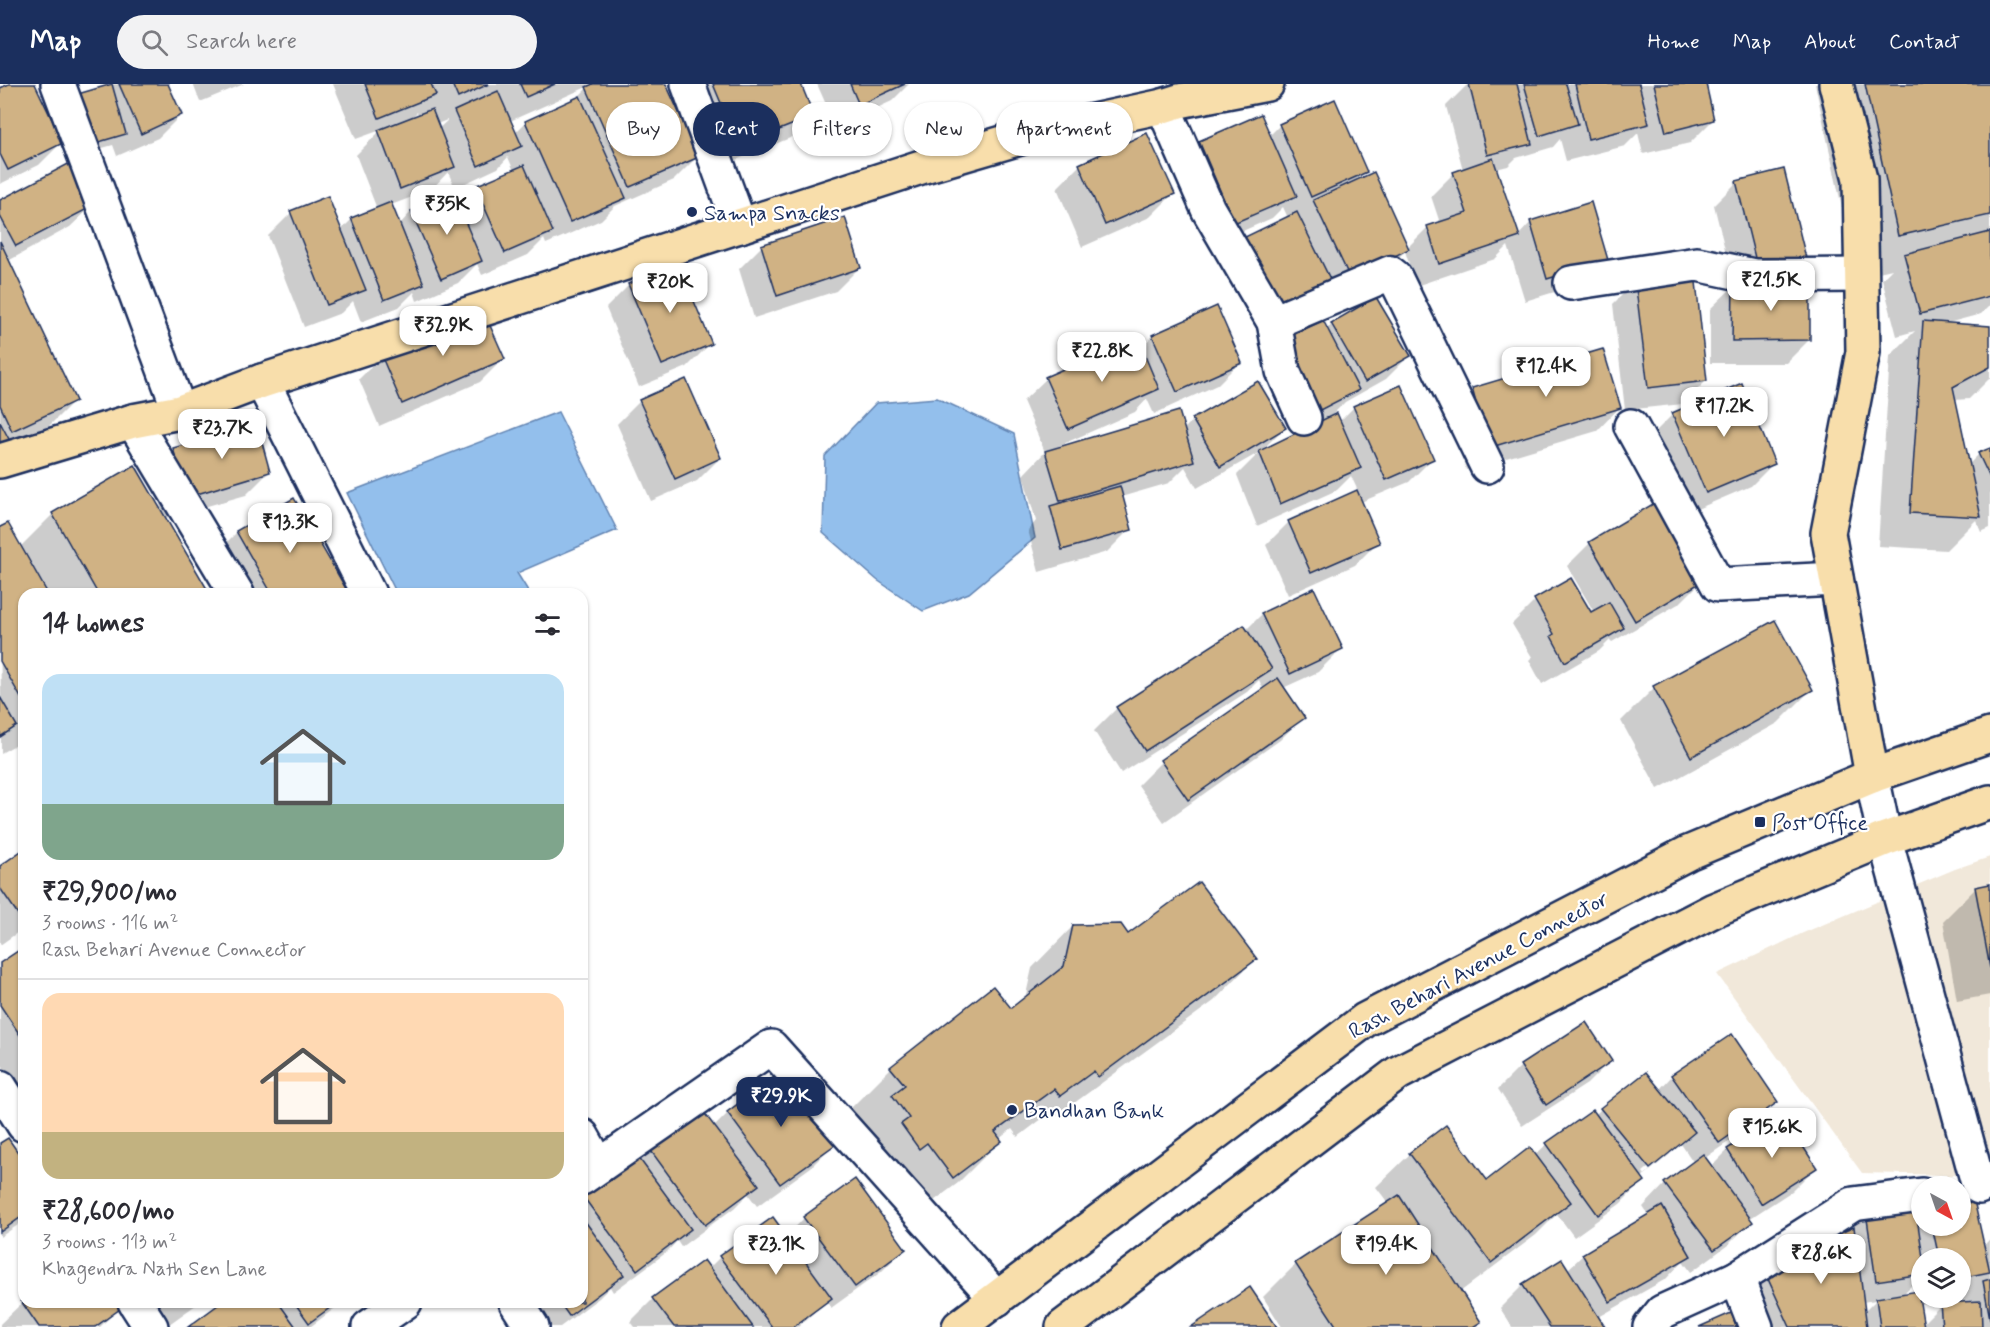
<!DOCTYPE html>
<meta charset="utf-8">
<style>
body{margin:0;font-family:Mynerve,sans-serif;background:#f2f2f3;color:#2b2b33;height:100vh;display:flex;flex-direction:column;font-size:22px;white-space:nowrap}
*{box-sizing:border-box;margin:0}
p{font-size:20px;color:#7c7c81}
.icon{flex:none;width:33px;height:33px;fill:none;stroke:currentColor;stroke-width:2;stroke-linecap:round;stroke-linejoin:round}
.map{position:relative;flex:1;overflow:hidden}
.side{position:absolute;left:18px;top:504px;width:570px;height:720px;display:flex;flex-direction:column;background:#fff;border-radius:18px;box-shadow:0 2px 4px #0004}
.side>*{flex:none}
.banner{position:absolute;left:606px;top:18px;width:570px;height:54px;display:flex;gap:12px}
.needle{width:39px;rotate:140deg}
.controls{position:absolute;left:1911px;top:1092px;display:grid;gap:12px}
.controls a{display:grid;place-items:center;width:60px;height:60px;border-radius:50%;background:#fff;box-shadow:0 2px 4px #0004;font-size:30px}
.price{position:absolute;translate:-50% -51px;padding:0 14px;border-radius:12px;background:#fff;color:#222;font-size:20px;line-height:39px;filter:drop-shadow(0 2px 3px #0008)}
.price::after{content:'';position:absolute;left:50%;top:36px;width:18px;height:14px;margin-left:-9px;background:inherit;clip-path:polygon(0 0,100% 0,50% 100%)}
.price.current{background:#1b2f5e;color:#fff}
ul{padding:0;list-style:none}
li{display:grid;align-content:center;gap:12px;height:318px;padding:0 24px}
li+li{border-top:2px solid #e1e1e2}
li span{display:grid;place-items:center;height:186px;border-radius:18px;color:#555}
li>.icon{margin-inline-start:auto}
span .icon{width:108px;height:108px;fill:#fffc;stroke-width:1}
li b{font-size:26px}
h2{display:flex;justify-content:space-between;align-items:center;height:72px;padding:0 24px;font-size:26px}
.chip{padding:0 21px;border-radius:27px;background:#fff;box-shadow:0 2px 4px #0004;font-size:21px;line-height:54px}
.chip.current{background:#1b2f5e;color:#fff}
header{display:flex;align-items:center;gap:36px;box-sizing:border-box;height:84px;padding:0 30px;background:#1b2f5e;color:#fff}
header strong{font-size:28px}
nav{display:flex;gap:33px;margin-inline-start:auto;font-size:21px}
.search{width:420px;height:54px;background:#f2f2f3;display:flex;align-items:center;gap:15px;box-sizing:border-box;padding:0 21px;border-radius:33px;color:#7c7c81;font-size:22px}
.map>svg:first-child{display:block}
.built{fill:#f1e8da}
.water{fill:#93bfec;stroke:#6385b3;stroke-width:1.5}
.shadow{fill:#0003;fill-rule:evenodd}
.building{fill:#d0b284;stroke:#1b2f5e;stroke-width:1.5}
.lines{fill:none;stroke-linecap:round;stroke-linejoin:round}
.minor-casing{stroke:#1b2f5e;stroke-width:38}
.major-casing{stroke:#1b2f5e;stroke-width:38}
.minor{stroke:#fff;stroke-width:33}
.major{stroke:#f8deab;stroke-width:33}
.poi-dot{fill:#1b2f5e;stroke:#fff;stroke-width:2}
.labels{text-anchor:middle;stroke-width:4.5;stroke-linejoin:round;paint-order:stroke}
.poi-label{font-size:22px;fill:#1b2f5e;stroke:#fff;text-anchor:start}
.street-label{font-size:22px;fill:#1b2f5e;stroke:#fff}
</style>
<header>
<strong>Map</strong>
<div class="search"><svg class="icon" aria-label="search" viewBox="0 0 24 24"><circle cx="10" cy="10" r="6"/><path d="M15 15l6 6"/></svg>Search here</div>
<nav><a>Home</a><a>Map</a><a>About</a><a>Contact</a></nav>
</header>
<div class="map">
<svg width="1990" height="1243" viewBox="0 0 1990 1243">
<rect width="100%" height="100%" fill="#fff"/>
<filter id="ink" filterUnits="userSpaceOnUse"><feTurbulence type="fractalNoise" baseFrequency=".0167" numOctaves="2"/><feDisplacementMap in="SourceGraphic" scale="12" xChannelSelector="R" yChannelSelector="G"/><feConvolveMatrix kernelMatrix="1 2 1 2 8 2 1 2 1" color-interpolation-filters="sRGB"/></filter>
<g filter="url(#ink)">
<!-- built -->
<polygon class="built" points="1990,773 1990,1092 1862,1089 1717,890 1803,849 1955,785"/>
<!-- water -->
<g class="water">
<polygon points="937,314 1014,350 1035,454 969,509 923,527 877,496 823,449 825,372 876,319"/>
<polygon points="558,328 617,446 517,489 530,510 397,510 347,409"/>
</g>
<!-- shadow -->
<g class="shadow">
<polygon points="13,0 34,0 62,58 39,81 0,100 0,6"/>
<polygon points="108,0 167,0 181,31 158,54 117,72 113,61 74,72 103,4"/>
<polygon points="193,0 244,0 200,18"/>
<path d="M333,0H665L697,73L674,96L615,122L601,136L546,160L544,155L528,171L482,191L477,180L458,199L417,217L414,208L399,223L361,238L353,217L341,229L304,243L268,152L291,129L327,114L340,147L352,135L377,125L356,71L381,46L356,55ZM589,2L575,16L526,38L515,49L510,37ZM417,28L419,32L409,36ZM447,36H448L438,45L437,40ZM508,73L514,87L476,104L457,122L452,111L411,128L399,141L391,121L431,106L448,88L455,104L498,84Z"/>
<polygon points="684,0 800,0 812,31 790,54 716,84"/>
<polygon points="817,0 909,0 892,17 836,43"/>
<polygon points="1468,0 1704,0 1713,36 1690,59 1643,70 1638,49 1625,62 1566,77 1560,55 1553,63 1516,74 1508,82 1496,85 1518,152 1531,138 1607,176 1584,199 1525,217 1508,162 1495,175 1416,202 1405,167 1384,188 1308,222 1258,247 1223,177 1246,154 1288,134 1283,123 1272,134 1211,161 1177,81 1200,58 1269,52 1280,41 1365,87 1354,98 1407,164 1427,144 1440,139 1431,112 1454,89 1463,86 1446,22"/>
<polygon points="1815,0 1990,0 1990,221 1981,230 1944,240 1990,243 1990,294 1969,315 1954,316 1968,381 1979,370 1990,365 1990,444 1981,448 1976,436 1946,466 1878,462 1890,272 1915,247 1897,252 1882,195 1892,185 1857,193"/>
<polygon points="1080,81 1173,110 1150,133 1082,163 1057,104"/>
<polygon points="1737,98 1805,174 1782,197 1809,256 1786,279 1710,279 1710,225 1734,202 1714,121"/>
<polygon points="0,118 93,121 70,143 8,177 74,317 41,350 0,369"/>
<polygon points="762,162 859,184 836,207 754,234 739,185"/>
<polygon points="1636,197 1706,297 1683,320 1625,326 1613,220"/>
<polygon points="629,201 710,260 687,283 639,303 606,224"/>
<polygon points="1216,224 1240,278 1217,301 1154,330 1147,315 1135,328 1054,364 1054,366 1183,346 1193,336 1284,344 1260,368 1197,404 1185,383 1169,399 1121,413 1130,445 1107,468 1039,488 1028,446 1036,437 1023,391 1045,368 1023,317 1046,295 1140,265 1152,252"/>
<polygon points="1332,240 1409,272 1386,295 1345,318 1330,333 1339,338 1354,323 1432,375 1409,398 1361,418 1378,458 1355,481 1288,511 1266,461 1289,438 1358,407 1351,392 1337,406 1257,442 1237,391 1260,368 1296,351 1263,279 1286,256 1326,246"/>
<polygon points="382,272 503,275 480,298 379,342 359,295"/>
<polygon points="1472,306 1619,324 1597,347 1466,386 1449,328"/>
<polygon points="640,317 720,374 697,397 651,417 617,340"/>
<polygon points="1673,330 1774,379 1751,402 1683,431 1650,353"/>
<polygon points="174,365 269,388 246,411 165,434 209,510 24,510 24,656 1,669 0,445 20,463 53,430 134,383 162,427 151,388"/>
<polygon points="237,448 347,510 220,510 204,481"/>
<polygon points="1590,459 1703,496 1680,519 1612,558 1610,556 1599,567 1542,600 1529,576 1532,573 1512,540 1535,517 1590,530 1594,528 1567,482"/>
<polygon points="1262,530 1341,565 1318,588 1283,604 1303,633 1280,656 1164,738 1138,701 1161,678 1264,606 1259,596 1247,608 1121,689 1094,647 1117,624 1245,547"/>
<polygon points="1774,538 1811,606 1778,639 1658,705 1621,637 1654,604"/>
<polygon points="24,767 24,844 0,861 0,784"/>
<polygon points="1990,801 1990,911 1957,917 1943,837 1976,804"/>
<polygon points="1073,842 1255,875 1214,917 1055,1033 1051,1028 1018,1053 1012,1045 999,1055 1000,1057 958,1099 911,1134 863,1042 850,1025 891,984 1010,926 1025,915 1032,884"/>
<polygon points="24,864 24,1000 17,1004 0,978 0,881"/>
<polygon points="1610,977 1587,1000 1522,1042 1498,1005 1521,982"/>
<path d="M1672,992L1776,1018L1753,1041L1705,1074L1711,1083L1728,1066L1782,1032L1815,1084L1792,1107L1749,1135L1751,1138L1728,1161L1691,1188L1683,1177L1666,1195L1597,1234L1603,1243H1512L1500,1224L1523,1201L1567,1186L1583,1171L1649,1132L1643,1123L1665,1100L1694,1079L1681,1060L1641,1094L1643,1097L1620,1120L1574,1153L1557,1130L1536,1151L1460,1208L1479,1238L1474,1243H1282L1263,1213L1296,1180L1389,1120L1376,1103L1410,1070L1446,1043L1487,1098L1534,1072L1547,1060L1592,1028L1595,1031L1601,1025L1659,1006ZM1670,1066V1070L1645,1091L1643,1088Z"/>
<polygon points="728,1029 834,1060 811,1083 757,1122 748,1110 734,1124 681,1163 677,1157 667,1168 613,1208 610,1203 599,1214 560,1243 538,1243 519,1218 582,1218 582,1106 647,1062 714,1043"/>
<polygon points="0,1061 24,1079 24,1137 0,1153"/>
<path d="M1922,1126V1142H1960L1983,1162L1990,1155V1243H1742L1731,1219L1764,1185L1849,1147L1866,1129L1915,1132ZM1922,1174H1960V1211L1963,1219L1941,1221L1922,1240L1919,1220L1950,1214H1922ZM1916,1197L1919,1209L1902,1211ZM1876,1216L1864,1228L1862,1218Z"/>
<polygon points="804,1134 904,1165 881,1188 831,1224 826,1217 798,1243 634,1243 630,1238 653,1215 708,1185 720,1173 773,1135 786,1153"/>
<polygon points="24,1217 24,1218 114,1218 118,1225 100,1243 0,1243 0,1240"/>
<polygon points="138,1218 200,1218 165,1243"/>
<polygon points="224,1218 343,1218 310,1243 190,1243"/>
</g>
<!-- building -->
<g class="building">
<polygon points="9,0 35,0 63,59 8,86 0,70 0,4"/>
<polygon points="112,0 126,50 85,62 71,12"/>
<polygon points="119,0 168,0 182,31 141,50"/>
<polygon points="365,0 431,0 436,11 379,34"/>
<polygon points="452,0 489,0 458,14"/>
<polygon points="520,0 555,0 526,13"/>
<polygon points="593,0 666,0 699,73 630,103 586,3"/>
<polygon points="713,0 801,0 814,32 739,62"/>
<polygon points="850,0 905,0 859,21"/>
<polygon points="1469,0 1517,0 1532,60 1487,71"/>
<polygon points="1524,0 1566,0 1578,40 1539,52"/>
<polygon points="1575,0 1639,0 1649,40 1588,55"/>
<polygon points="1654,0 1706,0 1714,36 1666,48"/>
<polygon points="1865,0 1990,0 1990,131 1898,152"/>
<polygon points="498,7 522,62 478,82 454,27"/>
<polygon points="580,12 626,114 570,138 525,37"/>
<polygon points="1335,15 1367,88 1311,113 1279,40"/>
<polygon points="432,25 455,83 400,105 378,46"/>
<polygon points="1261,30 1297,112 1234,139 1199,57"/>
<polygon points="1147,49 1175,110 1105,141 1079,80"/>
<polygon points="1493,74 1520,153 1439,180 1427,142 1467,129 1453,88"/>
<polygon points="72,78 95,121 16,162 0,132 0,116"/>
<polygon points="524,81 553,148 505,169 475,102"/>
<polygon points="1784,85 1806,174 1758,186 1736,97"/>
<polygon points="1374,88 1409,165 1350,194 1313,116"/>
<polygon points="453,109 482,177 441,195 411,127"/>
<polygon points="328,112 366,206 327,221 290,127"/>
<polygon points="391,118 424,200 384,216 351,134"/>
<polygon points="1591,118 1608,176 1547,195 1530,137"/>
<polygon points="1297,128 1332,199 1281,225 1245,153"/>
<polygon points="845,133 861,184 777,212 761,161"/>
<polygon points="1990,148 1990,212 1920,230 1904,170"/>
<polygon points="0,157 76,317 12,347 0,321"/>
<polygon points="678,179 712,260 662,281 628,200"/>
<polygon points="1695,189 1707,297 1648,304 1635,196"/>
<polygon points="1733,200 1810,200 1810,256 1732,257"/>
<polygon points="1376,213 1411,272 1365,298 1331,239"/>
<polygon points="1217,222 1242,279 1177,308 1152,251"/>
<polygon points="483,226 505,275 402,320 381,271"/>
<polygon points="1323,236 1359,306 1318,327 1285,255"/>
<polygon points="1923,237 1990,242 1990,283 1953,303 1981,433 1910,429"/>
<polygon points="1137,253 1159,305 1068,345 1045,293"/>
<polygon points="1603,265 1621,324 1488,364 1472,304"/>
<polygon points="686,295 721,374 675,395 639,316"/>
<polygon points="1258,297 1286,344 1220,383 1192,335"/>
<polygon points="1742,299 1775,380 1706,409 1672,329"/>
<polygon points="1401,301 1434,375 1386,396 1353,322"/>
<polygon points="1179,327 1194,377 1060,417 1045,367"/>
<polygon points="1337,329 1361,384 1280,420 1259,367"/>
<polygon points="0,338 11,359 0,365"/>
<polygon points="257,340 270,388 187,413 173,364"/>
<polygon points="1990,364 1990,394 1978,369"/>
<polygon points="135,381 210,510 98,510 52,429"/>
<polygon points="1120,402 1132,446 1062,466 1050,422"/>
<polygon points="1357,406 1380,459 1311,489 1288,437"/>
<polygon points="294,414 349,510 272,510 236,447"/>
<polygon points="1658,417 1705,496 1635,537 1589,458"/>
<polygon points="8,439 48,510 24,510 24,619 0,577 0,443"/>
<polygon points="1571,494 1591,528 1609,518 1624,544 1565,578 1551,552 1554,550 1534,515"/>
<polygon points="1314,504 1343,565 1290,590 1261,529"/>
<polygon points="1775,536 1813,606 1691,673 1653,602"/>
<polygon points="1244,541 1272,585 1145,667 1116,623"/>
<polygon points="1278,594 1305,634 1188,716 1160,676"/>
<polygon points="0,613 17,642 0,653"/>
<polygon points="24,765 24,839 0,804 0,782"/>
<polygon points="1199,798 1257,875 1098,993 1094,987 1060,1012 1054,1005 995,1048 1002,1057 953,1094 927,1059 919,1065 901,1040 909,1034 892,1011 905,1001 890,983 993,902 1011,924 1064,882 1073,841 1121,840 1128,850"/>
<polygon points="1990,800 1990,884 1975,803"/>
<polygon points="24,863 24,957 0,921 0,879"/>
<polygon points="1586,938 1612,977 1546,1021 1520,981"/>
<polygon points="1732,950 1778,1018 1719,1059 1671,991"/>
<polygon points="782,987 836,1060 780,1100 727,1028"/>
<polygon points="1646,988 1695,1048 1650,1085 1600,1024"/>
<polygon points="699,1022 759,1101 705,1141 646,1060"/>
<polygon points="1593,1026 1645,1097 1598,1131 1546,1059"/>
<polygon points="1782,1030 1817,1084 1761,1120 1727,1065"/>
<polygon points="1446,1041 1487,1096 1530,1063 1571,1118 1491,1179 1409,1069"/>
<polygon points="8,1054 24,1077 24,1131 0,1148 0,1059"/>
<polygon points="633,1066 691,1145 637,1186 582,1111 582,1104"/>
<polygon points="1703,1070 1753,1138 1714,1166 1664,1099"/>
<polygon points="855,1095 906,1165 855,1203 803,1133"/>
<polygon points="1972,1107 1990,1188 1960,1194 1960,1174 1939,1174 1932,1142 1960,1142 1960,1110"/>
<polygon points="1399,1111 1481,1238 1473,1243 1337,1243 1295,1179"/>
<polygon points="1915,1120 1923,1174 1922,1174 1922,1190 1876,1197 1866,1128"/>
<polygon points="1662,1122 1691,1172 1610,1218 1582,1170"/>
<polygon points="582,1133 624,1191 569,1232 559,1218 582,1218"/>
<polygon points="773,1133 832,1214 793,1243 772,1243 719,1172"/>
<polygon points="1854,1143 1867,1243 1790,1243 1763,1184"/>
<polygon points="1562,1175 1605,1243 1550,1243 1522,1200"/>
<polygon points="704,1176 753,1243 674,1243 652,1214"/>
<polygon points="1990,1195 1990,1235 1983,1197"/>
<polygon points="1250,1203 1277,1243 1191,1243"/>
<polygon points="1918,1207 1924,1243 1880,1243 1876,1214"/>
<polygon points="24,1215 24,1218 116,1218 120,1225 95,1243 39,1243 21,1217"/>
<polygon points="1981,1217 1982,1243 1942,1243 1940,1219"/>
<polygon points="222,1218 278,1218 296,1243 188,1243"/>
<polygon points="294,1218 338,1218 309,1239"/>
<polygon points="1731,1229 1737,1243 1699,1243"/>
</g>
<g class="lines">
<!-- minor casing -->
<g class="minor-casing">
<g id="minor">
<polyline points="58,0 180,328"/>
<polyline points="688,0 740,142"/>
<polyline points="1163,22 1208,125 1274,238 1283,287 1304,334"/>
<polyline points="1571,199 1697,180 1754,192 1861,191"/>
<polyline points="1274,238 1390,189 1395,193 1487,382"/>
<polyline points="262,297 369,510"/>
<polyline points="133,337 237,510"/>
<polyline points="1631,342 1718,501 1836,495"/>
<polyline points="1872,692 1885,755 1979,1103"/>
<polyline points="0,1003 24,1041"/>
<polyline points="582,1052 599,1082"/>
<polyline points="582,1094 771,963 997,1215"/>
<polyline points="1737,1194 1756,1243"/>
<polyline points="135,1218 151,1243"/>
<polyline points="516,1218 532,1243"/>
<polyline points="369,1243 405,1218"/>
<polyline points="1650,1243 1662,1228 1737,1194 1853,1120 1922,1111"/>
</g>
</g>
<!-- major casing -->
<g class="major-casing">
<g id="major">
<polyline points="1836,0 1860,95 1863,268 1828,449 1872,692"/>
<polyline points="0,377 133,337 180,328 262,297 921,83 1037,49 1163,22 1179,17 1267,0"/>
<polyline points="959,1243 1365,936 1688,769 1872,692 1990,651"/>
<polyline points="1063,1243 1398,989 1714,826 1885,755 1990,718"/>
</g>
</g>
<!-- minor -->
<use href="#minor" class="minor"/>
<!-- major -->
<use href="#major" class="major"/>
</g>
</g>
<!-- markers -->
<g class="poi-dot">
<circle cx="692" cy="128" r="6"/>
<rect x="1754" y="732" width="12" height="12" rx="3"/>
<circle cx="1012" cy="1026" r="6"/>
</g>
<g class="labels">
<!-- poi labels -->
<g class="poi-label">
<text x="704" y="136">Sampa Snacks</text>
<text x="1772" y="746">Post Office</text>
<text x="1024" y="1034">Bandhan Bank</text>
</g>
<!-- street labels -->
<g class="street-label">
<text transform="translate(1478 880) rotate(-28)" y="8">Rash Behari Avenue Connector</text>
</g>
</g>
</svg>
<div class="controls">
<a><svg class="needle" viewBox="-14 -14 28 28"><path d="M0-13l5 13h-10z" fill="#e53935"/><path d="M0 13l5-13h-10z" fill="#7c7c81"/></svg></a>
<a><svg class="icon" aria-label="layers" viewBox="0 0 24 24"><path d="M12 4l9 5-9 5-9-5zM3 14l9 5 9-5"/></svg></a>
</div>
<b class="price" style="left:447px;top:152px">₹35K</b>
<b class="price" style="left:1771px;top:228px">₹21.5K</b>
<b class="price" style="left:670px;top:230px">₹20K</b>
<b class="price" style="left:443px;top:273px">₹32.9K</b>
<b class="price" style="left:1102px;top:299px">₹22.8K</b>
<b class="price" style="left:1546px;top:314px">₹12.4K</b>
<b class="price" style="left:1724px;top:354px">₹17.2K</b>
<b class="price" style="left:222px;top:376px">₹23.7K</b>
<b class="price" style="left:290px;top:470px">₹13.3K</b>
<b class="price current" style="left:781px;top:1044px">₹29.9K</b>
<b class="price" style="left:1772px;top:1075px">₹15.6K</b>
<b class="price" style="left:776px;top:1192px">₹23.1K</b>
<b class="price" style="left:1386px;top:1192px">₹19.4K</b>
<b class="price" style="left:1821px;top:1201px">₹28.6K</b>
<div class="banner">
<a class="chip">Buy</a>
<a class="chip current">Rent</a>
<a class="chip">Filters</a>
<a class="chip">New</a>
<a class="chip">Apartment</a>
</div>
<section class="side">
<h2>14 homes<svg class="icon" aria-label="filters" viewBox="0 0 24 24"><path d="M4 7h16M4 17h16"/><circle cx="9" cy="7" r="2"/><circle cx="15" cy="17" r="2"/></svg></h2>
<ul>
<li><span style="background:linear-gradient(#bfe0f5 70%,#7fa58c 0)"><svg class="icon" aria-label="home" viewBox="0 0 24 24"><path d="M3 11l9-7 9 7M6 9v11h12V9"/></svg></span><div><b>₹29,900/mo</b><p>3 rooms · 116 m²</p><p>Rash Behari Avenue Connector</p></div></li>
<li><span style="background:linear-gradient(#ffd9b3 75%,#c2b280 0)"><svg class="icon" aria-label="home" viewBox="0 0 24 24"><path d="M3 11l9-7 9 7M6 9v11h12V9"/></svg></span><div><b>₹28,600/mo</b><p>3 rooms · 113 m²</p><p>Khagendra Nath Sen Lane</p></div></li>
</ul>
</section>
</div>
